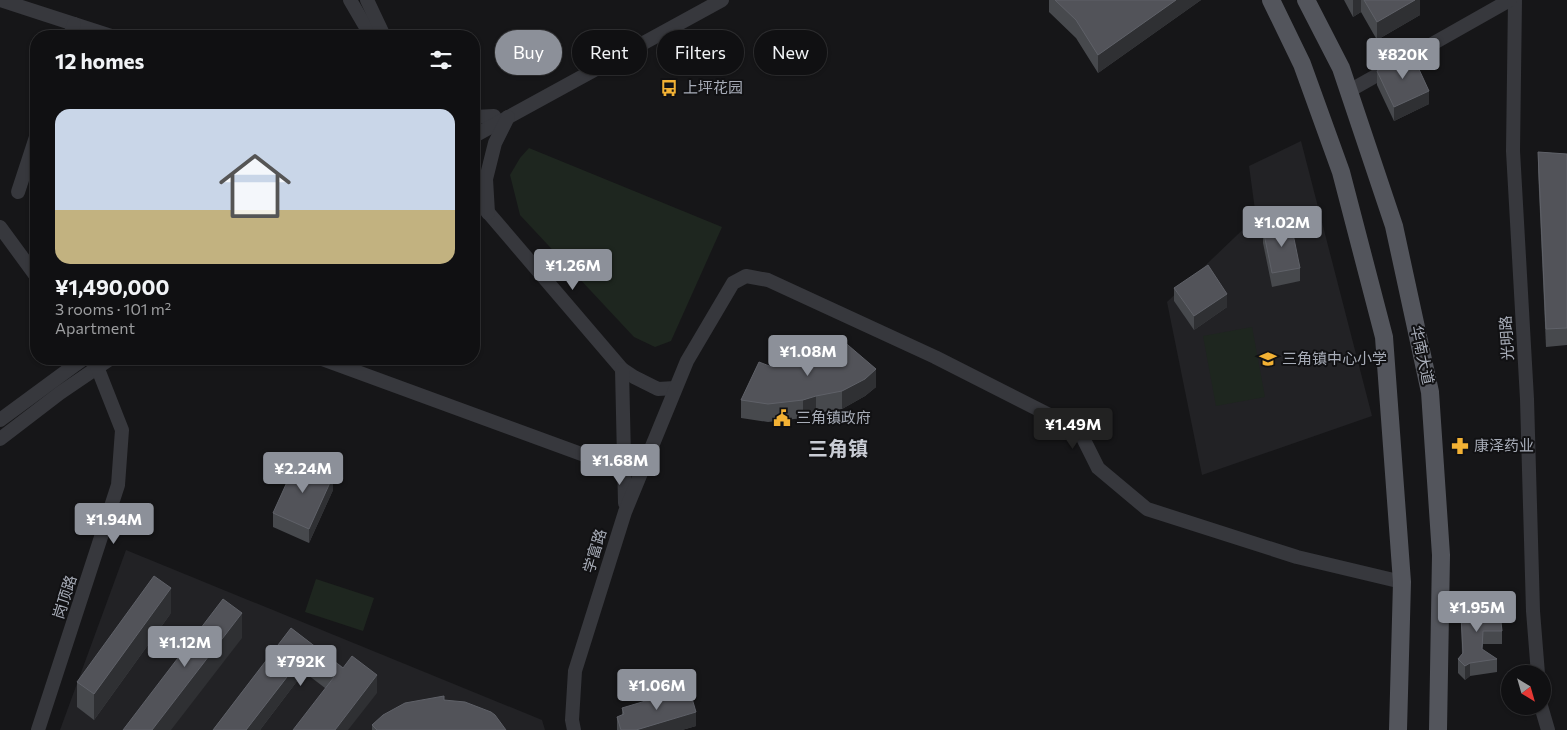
<!DOCTYPE html>
<meta charset="utf-8">
<style>
body{margin:0;font-family:Commissioner,"Noto Sans SC",sans-serif;background:#1e1e20;color:#f1f3f6;height:100vh;display:flex;flex-direction:column;font-size:19px;white-space:nowrap}
*{box-sizing:border-box;margin:0}
p{font-size:16px;color:#9c9d9f}
.icon{flex:none;width:28px;height:28px;fill:none;stroke:currentColor;stroke-width:2;stroke-linecap:round;stroke-linejoin:round}
.map{position:relative;flex:1;overflow:hidden}
.sheet{position:absolute;left:30px;top:30px;width:450px;height:335px;display:flex;flex-direction:column;background:#101012;border-radius:20px;box-shadow:0 1px 4px #0004,0 0 0 1px #303032}
.sheet>*{flex:none}
.hud{position:absolute;left:495px;top:30px;width:475px;height:45px;display:flex;gap:10px}
.needle{width:32px;rotate:143deg}
.controls{position:absolute;left:1501px;top:665px;display:grid;gap:10px}
.controls a{display:grid;place-items:center;width:50px;height:50px;border-radius:50%;background:#101012;box-shadow:0 1px 4px #0004,0 0 0 1px #303032;font-size:25px}
.price{position:absolute;translate:-50% -42px;padding:0 11px;border-radius:5px;background:#8c9099;color:#fff;font-size:16px;line-height:32px;filter:drop-shadow(0 1px 2px #0008)}
.price::after{content:'';position:absolute;left:50%;top:30px;width:15px;height:11px;margin-left:-8px;background:inherit;clip-path:polygon(0 0,100% 0,50% 100%)}
.price.selected{background:#222;color:#fff}
ul{padding:0;list-style:none}
li{display:grid;align-content:center;gap:10px;height:265px;padding:0 25px}
li span{display:grid;place-items:center;height:155px;border-radius:15px;color:#555}
li>.icon{margin-inline-start:auto}
span .icon{width:90px;height:90px;fill:#fffc;stroke-width:1}
li b{font-size:21px}
h2{display:flex;justify-content:space-between;align-items:center;height:60px;padding:0 25px;font-size:21px}
.chip{padding:0 18px;border-radius:22px;background:#101012;box-shadow:0 1px 4px #0004,0 0 0 1px #303032;font-size:18px;line-height:45px}
.chip.selected{background:#8c9099;color:#fff}
.map>svg:first-child{display:block}
.built{fill:#222225}
.green{fill:#1e261f}
.lines{fill:none;stroke-linecap:round;stroke-linejoin:round}
.minor{stroke:#37383d;stroke-width:14}
.major{stroke:#53555c;stroke-width:18}
.wall{fill:#47494d}
.shaded-wall{fill:#2f3033}
.building{fill:#525359;stroke:#5f6168}
.labels{text-anchor:middle;stroke-width:4;stroke-linejoin:round;paint-order:stroke}
.poi-label{font-size:15px;fill:#a8adb8;stroke:#111113;text-anchor:start}
.street-label{font-size:15px;fill:#a8adb8;stroke:#111113}
.district-label{font-size:20px;font-weight:bold;fill:#c9ccd4;stroke:#111113}
</style>
<div class="map">
<svg width="1567" height="730" viewBox="0 0 1567 730">
<rect width="100%" height="100%" fill="#161618"/>
<!-- built -->
<g class="built">
<polygon points="1301,141 1372,416 1202,475 1167,302 1256,217 1249,166"/>
<polygon points="126,550 542,720 545,730 60,730"/>
</g>
<!-- green -->
<g class="green">
<polygon points="529,148 722,227 671,341 655,347 634,337 520,215 510,175 520,158"/>
<polygon points="1252,327 1265,397 1216,406 1203,336"/>
<polygon points="316,579 374,598 363,631 305,612"/>
</g>
<g class="lines">
<!-- minor -->
<g class="minor">
<polyline points="0,0 111,36"/>
<polyline points="350,0 371,36"/>
<polyline points="367,0 384,36"/>
<polyline points="1515,0 1513,151 1527,399 1533,611 1538,674"/>
<polyline points="70,36 74,24"/>
<polyline points="1349,91 1510,0"/>
<polyline points="474,117 494,116"/>
<polyline points="474,136 722,0"/>
<polyline points="18,192 36,137"/>
<polyline points="474,196 622,369 634,377 658,389 675,388"/>
<polyline points="488,213 486,179 495,143 508,117"/>
<polyline points="0,227 36,276"/>
<polyline points="322,359 595,459"/>
<polyline points="622,369 625,503"/>
<polyline points="0,420 83,359"/>
<polyline points="0,439 60,393 110,359"/>
<polyline points="1541,706 1548,730"/>
<polyline points="38,730 118,485 122,430 94,359"/>
<polyline points="574,730 572,720 575,671 625,512 687,361 733,283 746,276 768,280 935,357 1079,430 1098,468 1147,509 1297,557 1402,582"/>
</g>
<!-- major -->
<g class="major">
<polyline points="1271,0 1302,64 1341,172 1384,337 1402,582 1398,730"/>
<polyline points="1306,0 1341,68 1394,226 1430,392 1441,555 1438,730"/>
</g>
</g>
<!-- wall -->
<g class="wall">
<polygon points="1049,0 1201,0 1098,73 1076,38 1049,12"/>
<polygon points="1344,0 1420,0 1420,15 1377,40 1361,12 1353,17"/>
<polygon points="1377,71 1429,104 1394,121 1377,85"/>
<polygon points="1538,152 1567,154 1567,345 1546,347 1538,170"/>
<polygon points="1263,229 1300,268 1300,281 1272,287 1263,243"/>
<polygon points="1174,288 1227,307 1194,330 1174,301"/>
<polygon points="772,367 876,387 865,396 842,409 816,413 803,418 768,422 741,418 741,400"/>
<polygon points="333,490 309,543 273,527 273,513"/>
<polygon points="171,613 94,720 77,707 77,682"/>
<polygon points="1461,615 1502,631 1502,644 1483,644 1482,650 1497,659 1497,672 1470,676 1465,680 1458,673 1458,659 1462,654"/>
<polygon points="291,628 377,693 325,688 304,672 260,730 213,730"/>
<polygon points="444,700 506,730 372,730 372,725"/>
<polygon points="622,708 696,726 682,730 617,730 617,717 622,715"/>
</g>
<!-- shaded-wall -->
<g class="shaded-wall">
<polygon points="1176,0 1201,0 1098,73 1098,55"/>
<polygon points="1353,0 1361,0 1361,12 1353,17"/>
<polygon points="1415,0 1420,0 1420,15 1377,40 1377,22"/>
<polygon points="1429,91 1429,104 1394,121 1394,107"/>
<polygon points="1227,294 1227,307 1194,330 1194,316"/>
<polygon points="876,369 876,387 865,396 842,409 842,391"/>
<polygon points="816,396 816,413 803,418 803,400"/>
<polygon points="333,476 333,490 309,543 309,529"/>
<polygon points="171,588 171,613 94,720 94,694"/>
<polygon points="242,613 242,638 171,730 152,730"/>
<polygon points="304,655 304,672 260,730 246,730"/>
<polygon points="1470,663 1470,676 1465,680 1465,666"/>
<polygon points="377,675 377,693 348,730 335,730"/>
<polygon points="696,712 696,726 682,730 636,730"/>
</g>
<!-- building -->
<g class="building">
<polygon points="1055,0 1176,0 1098,55 1076,20"/>
<polygon points="1364,0 1415,0 1377,22"/>
<polygon points="1411,52 1429,91 1394,107 1377,71"/>
<polygon points="1538,152 1567,154 1567,328 1546,329"/>
<polygon points="1291,224 1300,268 1272,273 1263,229"/>
<polygon points="1208,265 1227,294 1194,316 1174,288"/>
<polygon points="842,340 876,369 865,379 842,391 816,396 803,400 768,404 741,400 759,362 772,367 778,357 800,362 810,362"/>
<polygon points="297,460 333,476 309,529 273,513"/>
<polygon points="154,576 171,588 94,694 77,682"/>
<polygon points="223,599 242,613 152,730 123,730"/>
<polygon points="1474,605 1482,610 1500,612 1502,631 1483,631 1482,649 1497,659 1470,663 1465,666 1458,659 1463,653 1461,615 1464,607"/>
<polygon points="291,628 343,668 352,656 377,675 335,730 293,730 334,677 304,655 246,730 213,730"/>
<polygon points="689,688 696,712 636,730 621,730 617,717 624,714 622,708"/>
<polygon points="444,696 444,700 465,702 491,712 495,715 506,730 377,730 372,725 383,715 405,703"/>
</g>
<!-- icons -->
<defs>
<g id="bus-bare" transform="scale(1.35)"><path d="M-5-6H5V4H4V6H2V4H-2V6H-4V4H-5ZM-3.5-4V0h7V-4ZM-3.5 1.2v1.5H-2V1.2ZM2 1.2v1.5H3.5V1.2Z" fill="#f2b134" stroke="#111113" stroke-width="2.5" paint-order="stroke"/></g>
<g id="school-bare" transform="scale(1.35)"><path d="M0-5L7-2L0 1L-7-2ZM-4 1L0 2.5L4 1V4Q0 6-4 4Z" fill="#f2b134" stroke="#111113" stroke-width="2.5" paint-order="stroke"/></g>
<g id="civic-bare" transform="scale(1.35)"><path d="M-.6-6.5H3V-4.5H.6V-3L4-1V1h2V6H-6V1h2V-1L-.6-3ZM-1.2 2.5V6h2.4V2.5Z" fill="#f2b134" stroke="#111113" stroke-width="2.5" paint-order="stroke"/></g>
<g id="pharmacy-bare" transform="scale(1.35)"><path d="M-2-6h4v4h4v4h-4v4h-4v-4h-4v-4h4Z" fill="#f2b134" stroke="#111113" stroke-width="2.5" paint-order="stroke"/></g>
</defs>
<g fill-rule="evenodd">
<use href="#bus-bare" x="669" y="88"/>
<use href="#school-bare" x="1268" y="359"/>
<use href="#civic-bare" x="782" y="418"/>
<use href="#pharmacy-bare" x="1460" y="446"/>
</g>
<g class="labels">
<!-- poi labels -->
<g class="poi-label">
<text x="683" y="93">上坪花园</text>
<text x="1282" y="364">三角镇中心小学</text>
<text x="796" y="423">三角镇政府</text>
<text x="1474" y="451">康泽药业</text>
</g>
<!-- street labels -->
<g class="street-label">
<text transform="translate(1507 338) rotate(-93)" y="5">光明路</text>
<text transform="translate(1422 355) rotate(78)" y="5">华南大道</text>
<text transform="translate(595 551) rotate(-73)" y="5">学富路</text>
<text transform="translate(65 597) rotate(-72)" y="5">岗顶路</text>
</g>
<!-- district labels -->
<g class="district-label">
<text x="838" y="456">三角镇</text>
</g>
</g>
</svg>
<div class="controls">
<a><svg class="needle" viewBox="-14 -14 28 28"><path d="M0-13l5 13h-10z" fill="#e53935"/><path d="M0 13l5-13h-10z" fill="#9c9d9f"/></svg></a>
</div>
<b class="price" style="left:1403px;top:80px">¥820K</b>
<b class="price" style="left:1282px;top:248px">¥1.02M</b>
<b class="price" style="left:573px;top:291px">¥1.26M</b>
<b class="price" style="left:808px;top:377px">¥1.08M</b>
<b class="price selected" style="left:1073px;top:450px">¥1.49M</b>
<b class="price" style="left:620px;top:486px">¥1.68M</b>
<b class="price" style="left:303px;top:494px">¥2.24M</b>
<b class="price" style="left:114px;top:545px">¥1.94M</b>
<b class="price" style="left:1477px;top:633px">¥1.95M</b>
<b class="price" style="left:185px;top:668px">¥1.12M</b>
<b class="price" style="left:301px;top:687px">¥792K</b>
<b class="price" style="left:657px;top:711px">¥1.06M</b>
<div class="hud">
<a class="chip selected">Buy</a>
<a class="chip">Rent</a>
<a class="chip">Filters</a>
<a class="chip">New</a>
</div>
<section class="sheet">
<h2>12 homes<svg class="icon" aria-label="filters" viewBox="0 0 24 24"><path d="M4 7h16M4 17h16"/><circle cx="9" cy="7" r="2"/><circle cx="15" cy="17" r="2"/></svg></h2>
<ul>
<li><span style="background:linear-gradient(#c9d6e8 65%,#c2b280 0)"><svg class="icon" aria-label="home" viewBox="0 0 24 24"><path d="M3 11l9-7 9 7M6 9v11h12V9"/></svg></span><div><b>¥1,490,000</b><p>3 rooms · 101 m²</p><p>Apartment</p></div></li>
</ul>
</section>
</div>
